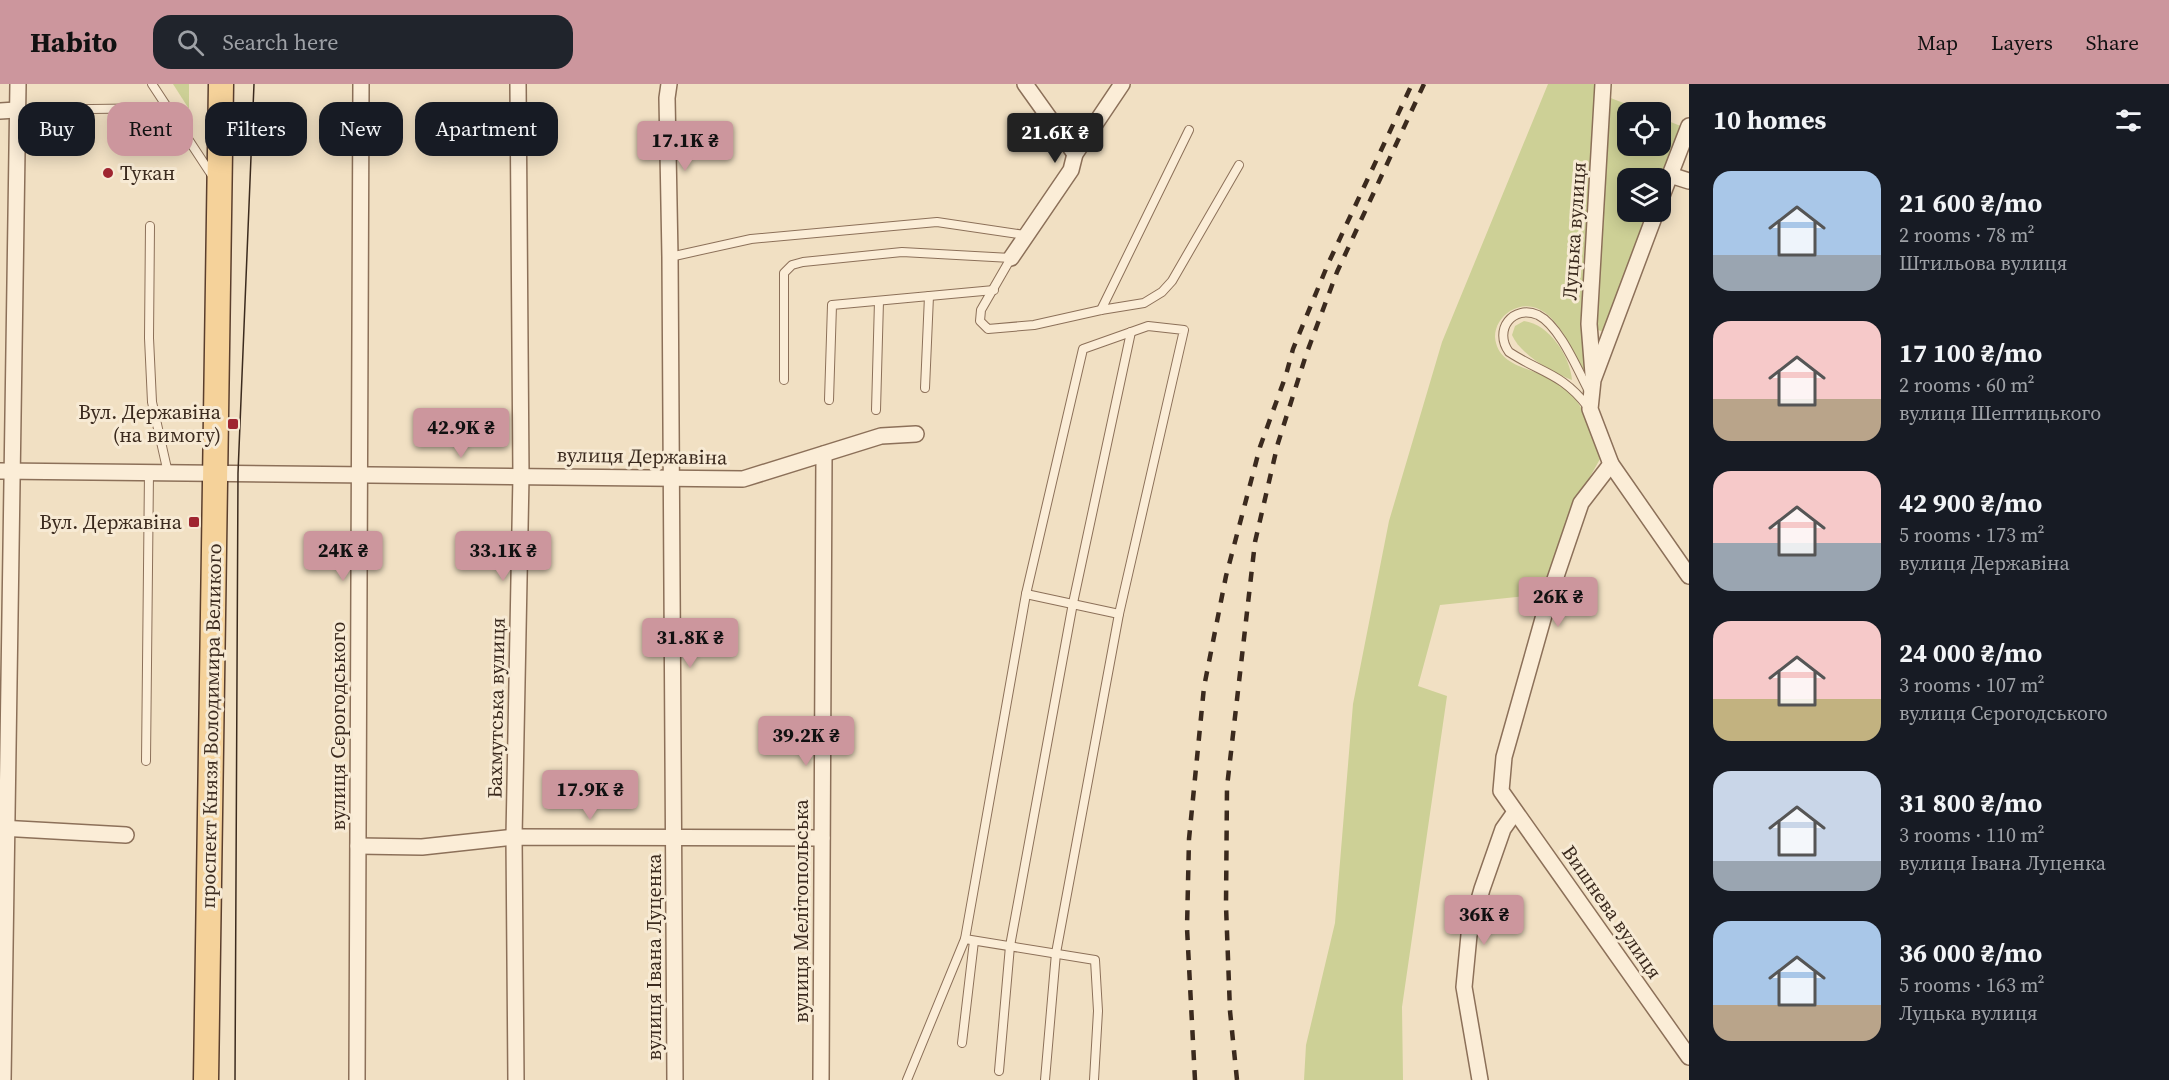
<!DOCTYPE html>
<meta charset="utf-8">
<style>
body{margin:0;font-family:"Source Serif 4",serif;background:#20242c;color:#f1f3f6;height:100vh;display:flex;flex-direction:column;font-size:22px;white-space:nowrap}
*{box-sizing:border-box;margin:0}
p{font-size:20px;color:#9ea1a6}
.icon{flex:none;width:33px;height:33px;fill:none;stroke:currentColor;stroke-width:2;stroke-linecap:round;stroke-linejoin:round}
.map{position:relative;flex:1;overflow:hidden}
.details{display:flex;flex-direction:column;background:#171b24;width:480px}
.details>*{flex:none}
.hud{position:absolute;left:18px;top:18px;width:570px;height:54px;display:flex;gap:12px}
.buttons{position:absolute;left:1617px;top:18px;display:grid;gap:12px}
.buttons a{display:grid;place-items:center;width:54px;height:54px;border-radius:12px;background:#171b24;box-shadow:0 3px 15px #0003;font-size:30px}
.price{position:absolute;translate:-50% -51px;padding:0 14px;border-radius:6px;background:#cc969d;color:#111;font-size:20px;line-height:39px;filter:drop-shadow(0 2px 3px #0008)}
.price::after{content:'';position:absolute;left:50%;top:36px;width:18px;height:14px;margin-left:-9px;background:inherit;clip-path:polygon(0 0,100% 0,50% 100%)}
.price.on{background:#222;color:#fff}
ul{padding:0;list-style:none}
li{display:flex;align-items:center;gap:18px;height:150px;padding:0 24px}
li span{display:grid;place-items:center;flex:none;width:168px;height:120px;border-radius:18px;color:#555}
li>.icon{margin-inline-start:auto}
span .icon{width:72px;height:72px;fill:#fffc;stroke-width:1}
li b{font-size:26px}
h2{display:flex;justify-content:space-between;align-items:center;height:72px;padding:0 24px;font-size:26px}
.pill{padding:0 21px;border-radius:18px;background:#171b24;box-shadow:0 3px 15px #0003;font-size:21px;line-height:54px}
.pill.on{background:#cc969d;color:#111}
header{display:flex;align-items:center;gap:36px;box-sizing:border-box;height:84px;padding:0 30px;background:#cc969d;color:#111}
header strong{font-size:28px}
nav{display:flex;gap:33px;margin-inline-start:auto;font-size:21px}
.search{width:420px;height:54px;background:#20242c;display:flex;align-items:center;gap:15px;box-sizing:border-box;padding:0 21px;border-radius:18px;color:#9ea1a6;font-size:22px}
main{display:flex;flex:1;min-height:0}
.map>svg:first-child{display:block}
.green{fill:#cdd096}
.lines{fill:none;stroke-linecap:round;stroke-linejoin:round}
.lane-casing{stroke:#8c7059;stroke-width:10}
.street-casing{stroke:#8c7059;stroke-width:18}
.primary-casing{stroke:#5a3e2d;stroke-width:27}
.lane{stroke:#fbedd7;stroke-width:8}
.street{stroke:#fbedd7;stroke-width:15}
.primary{stroke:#f5d29a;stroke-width:24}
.tram{stroke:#3b2a1e;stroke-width:1.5}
.rail{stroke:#3b2a1e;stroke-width:4.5;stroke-dasharray:10 10;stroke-linecap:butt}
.poi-dot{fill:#9f2530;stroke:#f7ead4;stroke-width:2}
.labels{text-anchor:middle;stroke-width:6;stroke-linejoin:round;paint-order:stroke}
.poi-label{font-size:20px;fill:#3b2a1e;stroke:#f7ead4;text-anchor:end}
.street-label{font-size:20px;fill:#3b2a1e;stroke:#f7ead4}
</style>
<header>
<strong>Habito</strong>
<div class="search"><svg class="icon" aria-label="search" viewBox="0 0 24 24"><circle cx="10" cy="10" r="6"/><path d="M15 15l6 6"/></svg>Search here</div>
<nav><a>Map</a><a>Layers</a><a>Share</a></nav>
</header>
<main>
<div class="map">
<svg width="1689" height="996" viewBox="0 0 1689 996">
<rect width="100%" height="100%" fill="#f1e0c3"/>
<!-- green -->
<g class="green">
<polygon points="173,0 189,0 189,25"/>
<path d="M1548,0H1597L1582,243L1587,287L1582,285C1569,260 1548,206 1510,227C1501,233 1495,242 1495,253C1497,279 1524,283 1542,291C1553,296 1565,303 1573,312C1587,328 1593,354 1600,375L1577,416L1544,510L1440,521L1418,602L1447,612L1402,923L1403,996H1304L1306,961L1335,839L1353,620L1389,437L1442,258Z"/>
<polygon points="1608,13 1647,28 1628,28 1628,62 1660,62 1661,34 1683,43 1661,104 1660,94 1628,94 1628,128 1652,128 1607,249 1595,245"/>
<path d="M1524,237C1549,240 1570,272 1572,296C1552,289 1520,270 1512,251L1515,242Z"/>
</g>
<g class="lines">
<!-- lane casing -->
<g class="lane-casing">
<g id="lane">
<polyline points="152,0 213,93"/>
<polyline points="16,26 167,24"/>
<polyline points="150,142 149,254 152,318 168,389"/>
<polyline points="670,173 751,155 937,138 1025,151"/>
<polyline points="1101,226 1189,46"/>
<polyline points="784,296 784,189 792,181 803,178 902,168 1011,174 981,226 980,237 988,245 1034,241 1101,226 1144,219 1162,208 1172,197 1239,81"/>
<polyline points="925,304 929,212"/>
<polyline points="829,316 832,221 994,206"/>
<path d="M1588,323C1562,289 1541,289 1509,268C1493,246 1513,220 1538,231C1560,242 1578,287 1590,309"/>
<polyline points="876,326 879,217"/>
<polyline points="1026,510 1119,530"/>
<polyline points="146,677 149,388"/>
<polyline points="965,855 1095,876 1098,927 1094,996"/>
<polyline points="962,959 974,857"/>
<polyline points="999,987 1010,862 1073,519 1131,248"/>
<polyline points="907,996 965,855 1026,510 1083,265 1148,242 1184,246 1119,530 1056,869 1045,996"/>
</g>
</g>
<!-- street casing -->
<g class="street-casing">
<g id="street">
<polyline points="669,0 667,14 670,173 675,996"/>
<polyline points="1025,0 1075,70"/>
<polyline points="0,27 16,26"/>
<polyline points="1670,91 1689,97"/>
<polyline points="1660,117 1689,42"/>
<polyline points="1656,128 1593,296 1590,325 1611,380 1689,492"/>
<polyline points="1011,174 1071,86 1075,70 1122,0"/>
<polyline points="1593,290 1589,240 1603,0"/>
<polyline points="1611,380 1581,419 1550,510 1504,673 1501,707 1689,973"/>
<polyline points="0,387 743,395 881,352 916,350"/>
<polyline points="0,744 126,751"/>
<polyline points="358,762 422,763 514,753 822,754"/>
<polyline points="3,996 18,0"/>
<polyline points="357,996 361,0"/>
<polyline points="516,996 514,753 521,392 518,0"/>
<polyline points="821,996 824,370"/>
<polyline points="1480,996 1464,903 1469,851 1482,805 1503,745 1515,728"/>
</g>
</g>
<!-- primary casing -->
<g class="primary-casing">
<polyline id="primary" points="206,996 221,0"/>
</g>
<!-- lane -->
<use href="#lane" class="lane"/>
<!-- street -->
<use href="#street" class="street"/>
<!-- primary -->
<use href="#primary" class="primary"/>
<!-- tram -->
<polyline class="tram" points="235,996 238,389 254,0"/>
<!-- rail -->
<g class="rail">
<polyline points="1195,996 1187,844 1189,755 1204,603 1226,492 1260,363 1286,291 1293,265 1328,180 1412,0"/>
<polyline points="1237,996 1230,927 1226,822 1227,703 1255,458 1278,359 1306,271 1337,188 1424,0"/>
</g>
</g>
<!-- markers -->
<g class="poi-dot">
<circle cx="108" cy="89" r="6"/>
<rect x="227" y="334" width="12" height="12" rx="3"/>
<rect x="188" y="432" width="12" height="12" rx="3"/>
</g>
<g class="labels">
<!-- poi labels -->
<g class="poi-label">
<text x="120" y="96" text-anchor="start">Тукан</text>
<text x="221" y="335">Вул. Державіна<tspan x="221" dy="23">(на вимогу)</tspan></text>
<text x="182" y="445">Вул. Державіна</text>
</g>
<!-- street labels -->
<g class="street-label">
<text transform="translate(1574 147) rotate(-86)" y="7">Луцька вулиця</text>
<text transform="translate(642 372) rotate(1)" y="7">вулиця Державіна</text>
<text transform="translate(496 624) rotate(-89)" y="7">Бахмутська вулиця</text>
<text transform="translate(211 642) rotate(-89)" y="7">проспект Князя Володимира Великого</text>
<text transform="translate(338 642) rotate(-90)" y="7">вулиця Сєрогодського</text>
<text transform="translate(801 827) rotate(-90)" y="7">вулиця Мелітопольська</text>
<text transform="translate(1612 828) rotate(55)" y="7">Вишнева вулиця</text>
<text transform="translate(654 873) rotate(-90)" y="7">вулиця Івана Луценка</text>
</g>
</g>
</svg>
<div class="buttons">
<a><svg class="icon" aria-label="locate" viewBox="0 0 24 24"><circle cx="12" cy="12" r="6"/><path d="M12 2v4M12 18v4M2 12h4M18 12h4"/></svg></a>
<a><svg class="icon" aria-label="layers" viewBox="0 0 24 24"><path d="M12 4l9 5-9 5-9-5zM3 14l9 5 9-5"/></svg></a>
</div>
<b class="price on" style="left:1055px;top:80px">21.6K ₴</b>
<b class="price" style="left:685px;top:88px">17.1K ₴</b>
<b class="price" style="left:461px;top:375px">42.9K ₴</b>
<b class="price" style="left:343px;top:498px">24K ₴</b>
<b class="price" style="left:503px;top:498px">33.1K ₴</b>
<b class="price" style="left:1558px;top:544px">26K ₴</b>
<b class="price" style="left:690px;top:585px">31.8K ₴</b>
<b class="price" style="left:806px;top:683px">39.2K ₴</b>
<b class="price" style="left:590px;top:737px">17.9K ₴</b>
<b class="price" style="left:1484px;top:862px">36K ₴</b>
<div class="hud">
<a class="pill">Buy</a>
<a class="pill on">Rent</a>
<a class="pill">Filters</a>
<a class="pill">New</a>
<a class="pill">Apartment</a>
</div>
</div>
<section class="details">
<h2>10 homes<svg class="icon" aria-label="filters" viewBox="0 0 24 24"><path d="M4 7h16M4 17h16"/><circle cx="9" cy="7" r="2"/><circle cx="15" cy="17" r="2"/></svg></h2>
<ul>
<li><span style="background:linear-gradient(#a9c7e8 70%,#9aa5b1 0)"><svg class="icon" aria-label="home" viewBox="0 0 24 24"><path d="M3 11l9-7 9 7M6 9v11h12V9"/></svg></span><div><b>21 600 ₴/mo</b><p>2 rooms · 78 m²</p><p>Штильова вулиця</p></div></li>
<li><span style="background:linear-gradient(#f6c9c9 65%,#b9a48a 0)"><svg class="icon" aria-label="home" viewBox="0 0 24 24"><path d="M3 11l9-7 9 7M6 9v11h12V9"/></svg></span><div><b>17 100 ₴/mo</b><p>2 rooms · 60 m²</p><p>вулиця Шептицького</p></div></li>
<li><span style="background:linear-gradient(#f6c9c9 60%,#9aa5b1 0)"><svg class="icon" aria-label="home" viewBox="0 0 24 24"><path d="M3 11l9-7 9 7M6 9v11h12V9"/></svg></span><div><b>42 900 ₴/mo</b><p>5 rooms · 173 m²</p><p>вулиця Державіна</p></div></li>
<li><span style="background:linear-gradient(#f6c9c9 65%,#c2b280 0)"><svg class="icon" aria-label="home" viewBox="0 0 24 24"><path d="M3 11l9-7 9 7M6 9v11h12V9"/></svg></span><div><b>24 000 ₴/mo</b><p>3 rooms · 107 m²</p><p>вулиця Сєрогодського</p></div></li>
<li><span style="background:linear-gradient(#c9d6e8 75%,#9aa5b1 0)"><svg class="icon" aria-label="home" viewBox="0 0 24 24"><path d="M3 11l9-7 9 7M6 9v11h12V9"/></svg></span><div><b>31 800 ₴/mo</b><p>3 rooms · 110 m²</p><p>вулиця Івана Луценка</p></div></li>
<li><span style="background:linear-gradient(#a9c7e8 70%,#b9a48a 0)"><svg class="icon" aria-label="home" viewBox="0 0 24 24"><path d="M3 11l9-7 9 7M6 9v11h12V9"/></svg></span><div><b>36 000 ₴/mo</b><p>5 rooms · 163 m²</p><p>Луцька вулиця</p></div></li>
</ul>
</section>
</main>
